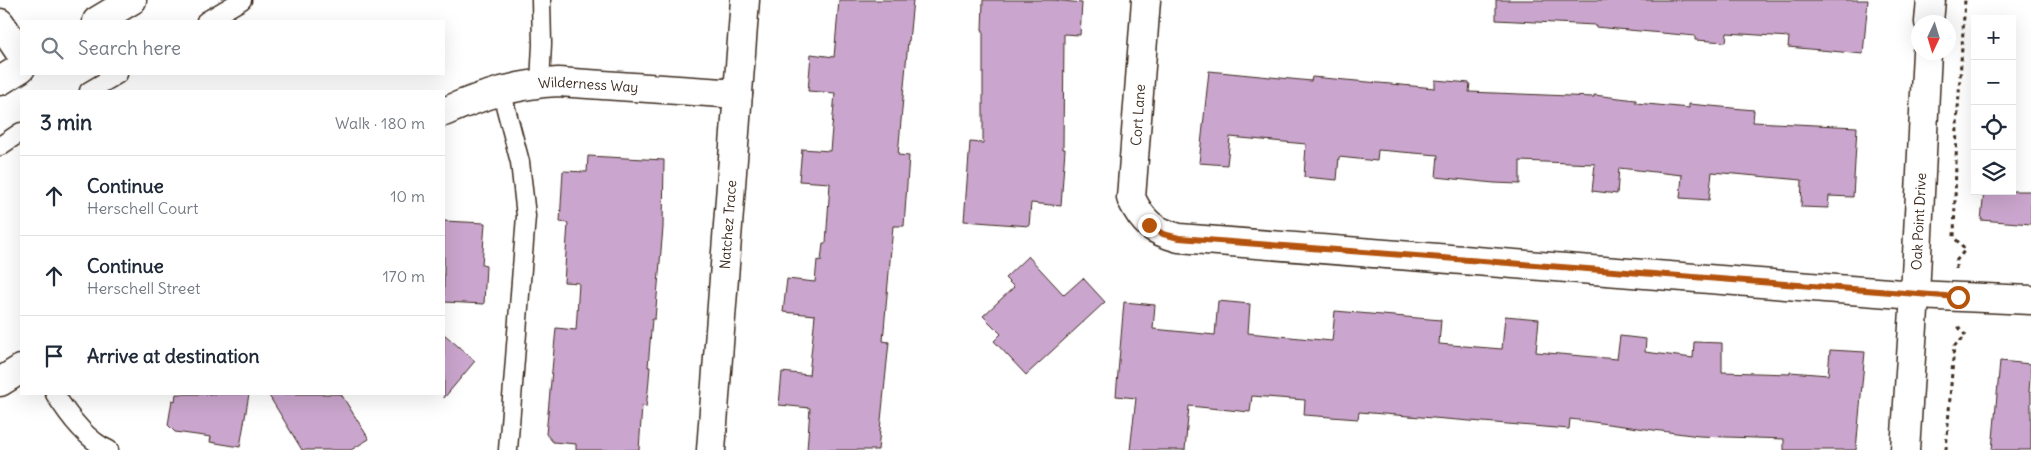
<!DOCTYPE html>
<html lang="en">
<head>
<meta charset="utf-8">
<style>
	:root { --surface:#fff; --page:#f6f6f7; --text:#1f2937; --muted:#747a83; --line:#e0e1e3 }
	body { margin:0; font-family:Delius,sans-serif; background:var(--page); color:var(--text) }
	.controls { position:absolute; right:15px; top:15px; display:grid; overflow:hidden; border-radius:0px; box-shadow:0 5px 20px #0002 }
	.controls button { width:45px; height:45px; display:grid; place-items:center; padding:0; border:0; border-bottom:1px solid var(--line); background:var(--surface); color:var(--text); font:25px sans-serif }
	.compass { position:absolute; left:1911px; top:15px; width:45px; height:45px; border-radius:50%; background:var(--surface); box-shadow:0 5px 20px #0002; rotate:184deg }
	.stop { position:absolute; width:15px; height:15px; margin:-11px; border:4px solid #b45309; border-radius:50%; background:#fff }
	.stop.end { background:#b45309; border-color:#fff; box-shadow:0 1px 5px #0008 }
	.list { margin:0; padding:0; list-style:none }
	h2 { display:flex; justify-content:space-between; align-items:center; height:65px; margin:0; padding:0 20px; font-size:21px }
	h2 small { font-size:16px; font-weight:400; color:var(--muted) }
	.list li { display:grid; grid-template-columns:32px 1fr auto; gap:15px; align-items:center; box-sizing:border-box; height:80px; padding:0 20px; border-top:1px solid var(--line) }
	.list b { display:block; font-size:19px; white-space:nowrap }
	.list p { margin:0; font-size:16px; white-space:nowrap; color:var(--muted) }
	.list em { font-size:16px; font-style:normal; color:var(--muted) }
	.icon { flex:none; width:28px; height:28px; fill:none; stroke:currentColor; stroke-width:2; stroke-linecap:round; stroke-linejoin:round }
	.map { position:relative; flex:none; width:2031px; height:450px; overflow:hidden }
	.search { position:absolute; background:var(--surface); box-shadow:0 5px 20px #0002; left:20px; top:20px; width:425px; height:55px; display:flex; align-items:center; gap:12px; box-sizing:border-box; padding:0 18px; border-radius:0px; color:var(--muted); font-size:19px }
	.panel { position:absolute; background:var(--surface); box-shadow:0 5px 20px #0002; left:20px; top:90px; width:425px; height:305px; border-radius:0px }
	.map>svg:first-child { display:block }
	.building { fill:#caa5cd; stroke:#3b2a1e }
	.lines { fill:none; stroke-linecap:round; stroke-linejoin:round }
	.service-casing { stroke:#3b2a1e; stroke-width:21 }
	.minor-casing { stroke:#3b2a1e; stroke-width:31 }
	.secondary-casing { stroke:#3b2a1e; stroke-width:31 }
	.path { stroke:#3b2a1e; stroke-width:3; stroke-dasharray:4 4; stroke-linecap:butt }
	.service { stroke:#fff; stroke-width:18 }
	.minor { stroke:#fff; stroke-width:28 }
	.secondary { stroke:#fff; stroke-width:28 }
	.route { stroke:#b45309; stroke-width:6 }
	.labels { text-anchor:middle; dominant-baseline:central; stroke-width:4; stroke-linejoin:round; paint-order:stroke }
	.street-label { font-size:14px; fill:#3b2a1e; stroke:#fff }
</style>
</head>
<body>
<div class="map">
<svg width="2031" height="450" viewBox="0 0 2031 450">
	<rect width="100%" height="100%" fill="#fff"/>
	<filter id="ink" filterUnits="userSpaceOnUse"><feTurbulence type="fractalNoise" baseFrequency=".02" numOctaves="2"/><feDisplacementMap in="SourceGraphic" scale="10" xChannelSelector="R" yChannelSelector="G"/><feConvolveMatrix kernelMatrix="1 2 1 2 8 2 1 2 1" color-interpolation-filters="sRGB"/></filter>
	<g filter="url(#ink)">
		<path class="building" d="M 839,0 L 913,0 L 909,41 L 908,41 L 898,155 L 909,156 L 904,226 L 893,226 L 883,341 L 889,342 L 878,450 L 807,450 L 810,408 L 779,405 L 782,372 L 809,375 L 815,315 L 783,312 L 787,279 L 815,282 L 817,260 L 821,261 L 823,243 L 826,243 L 830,183 L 799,181 L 802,149 L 830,151 L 835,93 L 808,91 L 811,54 L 834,57 Z
			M 983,0 L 1054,0 L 1082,3 L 1080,35 L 1064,34 L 1063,149 L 1065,149 L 1061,206 L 1031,203 L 1029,226 L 964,221 L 970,142 L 983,143 L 983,30 L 982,30 Z
			M 1496,0 L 1868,0 L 1863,54 L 1788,47 L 1789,37 L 1727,33 L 1726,42 L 1695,40 L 1695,36 L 1595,27 L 1595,25 L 1496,20 Z
			M 1209,71 L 1311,81 L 1312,77 L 1435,88 L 1435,80 L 1470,83 L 1469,92 L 1594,97 L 1594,95 L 1636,100 L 1636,103 L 1689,108 L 1689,104 L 1754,110 L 1753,122 L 1857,127 L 1853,197 L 1829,196 L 1828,208 L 1801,207 L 1802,180 L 1712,172 L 1709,200 L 1680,198 L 1682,175 L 1619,168 L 1617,194 L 1592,191 L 1595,164 L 1520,161 L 1520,184 L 1494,183 L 1436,177 L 1438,155 L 1378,150 L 1377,161 L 1339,157 L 1337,180 L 1304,177 L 1306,144 L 1230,137 L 1227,165 L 1199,163 Z
			M 588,156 L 664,160 L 663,228 L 655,319 L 652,319 L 648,367 L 650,367 L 648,391 L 646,407 L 642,406 L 639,450 L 576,450 L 576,444 L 553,442 L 546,434 L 556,328 L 576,330 L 579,283 L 564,282 L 568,223 L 560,222 L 563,171 L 587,172 Z
			M 1984,191 L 2031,191 L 2031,224 L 1981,220 Z
			M 444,221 L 485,223 L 482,265 L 486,266 L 484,304 L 444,302 Z
			M 1028,256 L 1064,295 L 1083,278 L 1105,302 L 1026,375 L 994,341 L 1001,334 L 983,316 L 1014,287 L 1005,278 Z
			M 1218,301 L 1250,304 L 1248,333 L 1332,341 L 1335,311 L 1441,320 L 1439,344 L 1502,349 L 1505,316 L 1539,319 L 1536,352 L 1617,359 L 1620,336 L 1646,339 L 1645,352 L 1693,358 L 1694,342 L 1722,343 L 1722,372 L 1790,374 L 1790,372 L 1828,375 L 1830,350 L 1865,352 L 1856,450 L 1784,450 L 1784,439 L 1699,436 L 1570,419 L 1569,429 L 1359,412 L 1358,419 L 1304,415 L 1305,400 L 1252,396 L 1250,412 L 1189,406 L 1185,450 L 1130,450 L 1136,398 L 1116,396 L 1124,302 L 1155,305 L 1153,329 L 1215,335 Z
			M 444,334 L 475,361 L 444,398 Z
			M 2000,361 L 2031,364 L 2029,392 L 2031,393 L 2031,450 L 1992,450 Z
			M 176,394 L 249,394 L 240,447 L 210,442 L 211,437 L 175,432 L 168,425 L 172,400 L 175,401 Z
			M 268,394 L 341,394 L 369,439 L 351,450 L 302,450 Z"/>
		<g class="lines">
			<defs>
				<path id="service" d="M 206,21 L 242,0
					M 540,83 L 542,44 L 541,0
					M 501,90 L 520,162 L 526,216 L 508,450
					M 89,91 L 118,74
					M 0,146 L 21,132
					M 55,394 C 68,415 86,440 109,450"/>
				<g id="minor">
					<path d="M 1146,0 L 1131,198 C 1143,223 1153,231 1179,238 L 1915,295 L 2031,300"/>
					<path d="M 1929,22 L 1931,0"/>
					<path d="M 0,23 L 21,54"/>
					<path id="s1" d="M 444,112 C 481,95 517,84 558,82 L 738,94"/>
					<path d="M 0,382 L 21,369"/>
					<path id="s2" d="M 711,450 L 745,0"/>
					<path id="s3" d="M 1905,450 L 1915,295 L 1927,52"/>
				</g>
				<path id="secondary" d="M 97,21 L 132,0
					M 0,81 L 21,68"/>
			</defs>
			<use href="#service" class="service-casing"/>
			<use href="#minor" class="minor-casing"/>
			<use href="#secondary" class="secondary-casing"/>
			<path class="path" d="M 1956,269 L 1956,261 L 1965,250 L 1954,237 L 1957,125 L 1965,0
				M 1946,450 L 1954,346 L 1966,336 L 1957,325"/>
			<use href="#service" class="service"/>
			<use href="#minor" class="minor"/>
			<use href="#secondary" class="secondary"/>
		</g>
	</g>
	<g class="lines" filter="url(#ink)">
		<path class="route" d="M 1149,225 L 1163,234 L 1179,238 L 1958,297"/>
	</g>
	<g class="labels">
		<g class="street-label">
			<text stroke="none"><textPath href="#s1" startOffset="149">Wilderness Way</textPath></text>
			<text transform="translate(1138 115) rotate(-86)">Cort Lane</text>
			<text stroke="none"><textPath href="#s3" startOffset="229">Oak Point Drive</textPath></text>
			<text stroke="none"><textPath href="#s2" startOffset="226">Natchez Trace</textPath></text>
		</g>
	</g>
</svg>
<div class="controls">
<button>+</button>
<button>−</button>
<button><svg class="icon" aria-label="locate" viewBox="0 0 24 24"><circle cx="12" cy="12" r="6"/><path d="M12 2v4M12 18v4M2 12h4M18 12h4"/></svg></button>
<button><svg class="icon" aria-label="layers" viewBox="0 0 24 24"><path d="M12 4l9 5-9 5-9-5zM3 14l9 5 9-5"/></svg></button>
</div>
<svg class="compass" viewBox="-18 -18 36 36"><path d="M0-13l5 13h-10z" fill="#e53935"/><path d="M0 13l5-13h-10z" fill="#747a83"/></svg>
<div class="stop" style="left:1958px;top:297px"></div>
<div class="stop end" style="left:1149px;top:225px"></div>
<div class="search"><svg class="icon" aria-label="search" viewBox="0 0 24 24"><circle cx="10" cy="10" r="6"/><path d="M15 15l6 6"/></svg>Search here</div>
<section class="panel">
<h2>3 min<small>Walk · 180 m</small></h2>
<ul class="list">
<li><svg class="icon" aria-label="ahead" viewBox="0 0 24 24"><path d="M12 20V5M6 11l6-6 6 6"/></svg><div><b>Continue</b><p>Herschell Court</p></div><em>10 m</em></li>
<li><svg class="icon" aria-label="ahead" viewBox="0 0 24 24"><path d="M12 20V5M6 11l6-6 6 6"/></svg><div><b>Continue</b><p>Herschell Street</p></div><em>170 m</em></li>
<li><svg class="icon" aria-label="arrive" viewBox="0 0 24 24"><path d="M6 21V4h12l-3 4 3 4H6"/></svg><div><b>Arrive at destination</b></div></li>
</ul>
</section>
</div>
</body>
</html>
